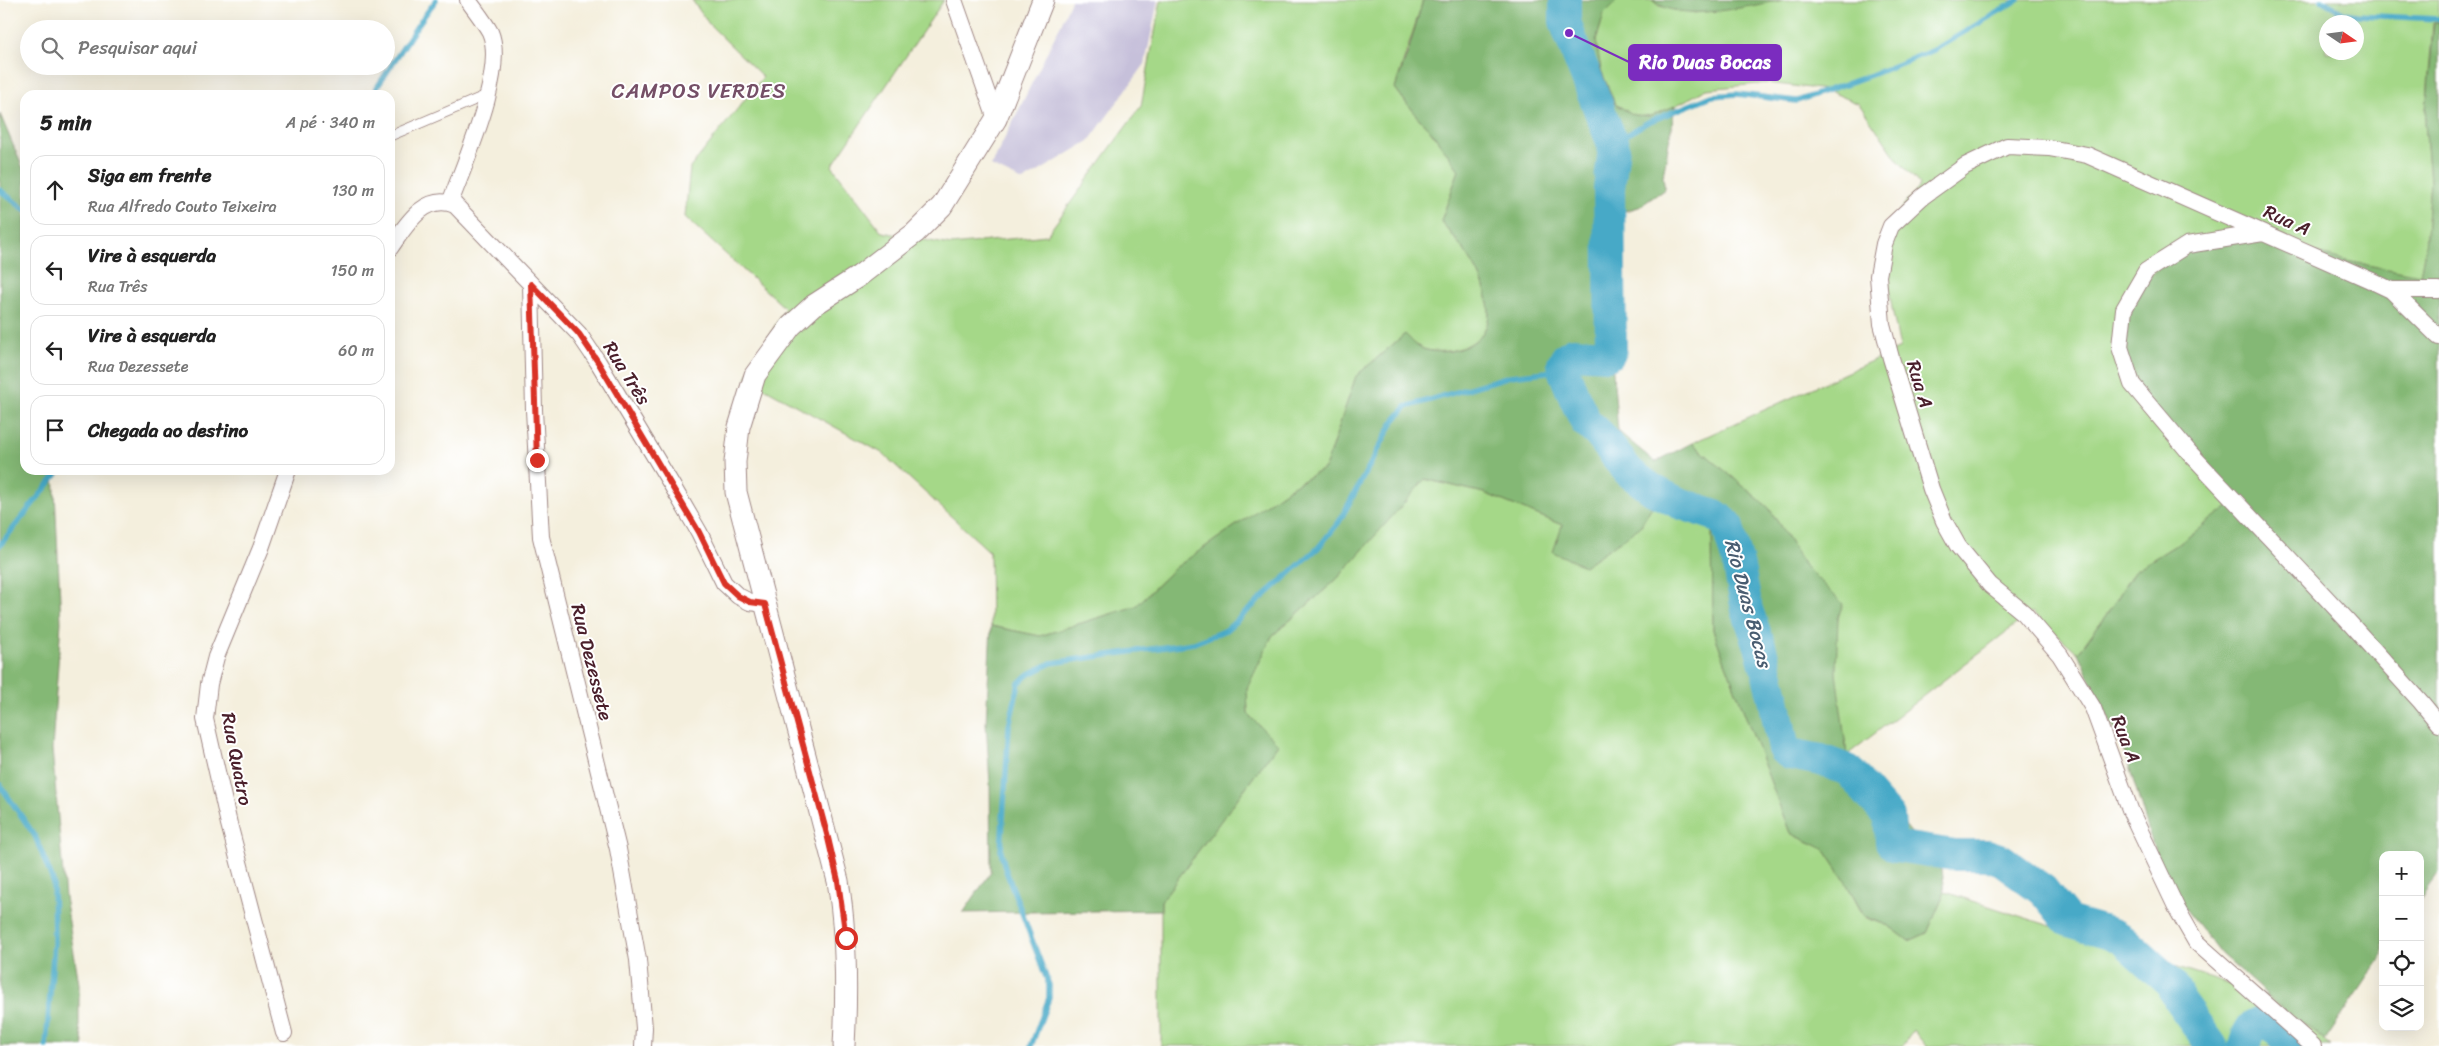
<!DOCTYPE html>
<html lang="pt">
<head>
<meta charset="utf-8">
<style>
	:root { --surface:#fff; --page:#f2f2f2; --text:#222; --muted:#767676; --line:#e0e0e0 }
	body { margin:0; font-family:Sriracha,sans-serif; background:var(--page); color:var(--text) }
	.controls { position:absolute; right:15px; bottom:15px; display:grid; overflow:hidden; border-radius:10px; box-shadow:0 5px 20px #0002 }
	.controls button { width:45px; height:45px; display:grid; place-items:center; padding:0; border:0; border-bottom:1px solid var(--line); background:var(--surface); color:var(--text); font:25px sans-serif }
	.compass { position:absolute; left:2319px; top:15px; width:45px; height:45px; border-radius:50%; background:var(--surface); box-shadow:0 5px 20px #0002; rotate:103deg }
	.stop { position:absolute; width:15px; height:15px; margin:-11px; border:4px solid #d93025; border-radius:50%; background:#fff }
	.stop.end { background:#d93025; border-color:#fff; box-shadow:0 1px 5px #0008 }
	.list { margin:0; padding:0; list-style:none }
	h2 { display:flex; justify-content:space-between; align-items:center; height:65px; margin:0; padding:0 20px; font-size:21px }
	h2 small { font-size:16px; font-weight:400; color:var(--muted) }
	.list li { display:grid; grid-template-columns:32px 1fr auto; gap:15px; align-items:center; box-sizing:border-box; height:70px; margin:0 10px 10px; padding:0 10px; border:1px solid var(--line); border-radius:15px }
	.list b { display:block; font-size:19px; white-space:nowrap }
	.list p { margin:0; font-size:16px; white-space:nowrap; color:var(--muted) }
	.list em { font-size:16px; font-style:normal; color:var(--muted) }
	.icon { flex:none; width:28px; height:28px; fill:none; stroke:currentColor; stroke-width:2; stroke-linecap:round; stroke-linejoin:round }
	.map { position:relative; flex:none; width:2439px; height:1046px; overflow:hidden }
	.search { position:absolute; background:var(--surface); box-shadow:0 5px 20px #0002; left:20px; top:20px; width:375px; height:55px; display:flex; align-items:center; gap:12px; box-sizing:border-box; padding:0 18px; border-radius:28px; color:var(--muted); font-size:19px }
	.panel { position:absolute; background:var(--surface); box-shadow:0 5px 20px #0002; left:20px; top:90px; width:375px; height:385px; border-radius:15px }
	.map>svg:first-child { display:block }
	.industrial { fill:#c6c0da }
	.green { fill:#a5d888; stroke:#787c5a; fill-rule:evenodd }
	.forest { fill:#84b874; stroke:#676c50 }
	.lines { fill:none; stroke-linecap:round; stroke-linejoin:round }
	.stream { stroke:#47a9c7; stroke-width:5.5 }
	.river { stroke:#47a9c7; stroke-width:32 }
	.service-casing { stroke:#9f8784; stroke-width:11 }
	.minor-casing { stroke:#9f8784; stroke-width:18 }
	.tertiary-casing { stroke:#9f8784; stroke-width:23 }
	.service { stroke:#fff; stroke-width:9 }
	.minor { stroke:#fff; stroke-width:16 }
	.tertiary { stroke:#fff; stroke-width:21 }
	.route { stroke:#d93025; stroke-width:6 }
	.labels { text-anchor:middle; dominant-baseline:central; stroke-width:4; stroke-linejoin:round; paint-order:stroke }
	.street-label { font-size:19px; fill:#4a1f2b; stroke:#fff }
	.water-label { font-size:20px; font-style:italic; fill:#495d71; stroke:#fff }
	.quarter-label { font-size:21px; letter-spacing:1px; fill:#754f67; stroke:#fff }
	.leader { fill:none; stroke:#7b2cbf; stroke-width:2 }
	.callout-dot { fill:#7b2cbf; stroke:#fff; stroke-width:2 }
	.callout { fill:#7b2cbf; stroke:#7b2cbf; stroke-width:2 }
	.callout-label { font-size:20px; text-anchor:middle; font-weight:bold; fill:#fff }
</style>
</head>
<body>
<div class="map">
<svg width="2439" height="1046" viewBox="0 0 2439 1046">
	<rect width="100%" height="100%" fill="#fff"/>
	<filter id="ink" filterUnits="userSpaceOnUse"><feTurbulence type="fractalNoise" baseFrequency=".02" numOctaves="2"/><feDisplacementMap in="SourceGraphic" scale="10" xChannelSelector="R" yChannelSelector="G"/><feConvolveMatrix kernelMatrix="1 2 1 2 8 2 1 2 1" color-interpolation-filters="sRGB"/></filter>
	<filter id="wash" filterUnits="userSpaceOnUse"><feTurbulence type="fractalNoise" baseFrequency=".0096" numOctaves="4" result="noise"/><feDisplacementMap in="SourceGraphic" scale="20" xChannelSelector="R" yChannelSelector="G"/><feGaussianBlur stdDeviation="1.12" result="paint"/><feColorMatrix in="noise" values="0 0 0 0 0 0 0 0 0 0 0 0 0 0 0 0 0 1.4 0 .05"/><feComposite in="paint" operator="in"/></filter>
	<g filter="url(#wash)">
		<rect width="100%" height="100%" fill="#f4efdd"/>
		<path class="industrial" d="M 1071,0 L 1158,0 L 1145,64 L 1089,141 L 1023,181 L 991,166 L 1062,22 Z"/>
		<path class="green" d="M 692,0 L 944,0 L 832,166 L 882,232 L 951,245 L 1047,235 L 1141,106 L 1161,0 L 1423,0 L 1395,88 L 1413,112 L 1430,130 L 1459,170 L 1441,221 C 1462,247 1487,275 1489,311 C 1490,345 1450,357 1423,349 C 1417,347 1410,339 1405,334 L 1356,376 L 1325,468 L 1291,487 L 1175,568 L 1136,606 L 1040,636 L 991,626 L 990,552 L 882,453 L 746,378 L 785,308 L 685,217 L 690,168 L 763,77 L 709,24 Z
			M 1618,0 L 1652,0 L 1659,6 L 1695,13 L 1784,0 L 2439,0 L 2439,23 L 2433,23 L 2425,122 L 2430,181 L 2425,249 L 2420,276 L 2346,261 L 2234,503 L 2184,540 L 2134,571 L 2112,607 L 2078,653 L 2032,612 L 1847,755 C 1841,707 1826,651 1842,604 L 1805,566 L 1769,508 L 1692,443 L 1900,348 C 1892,307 1879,260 1895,219 C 1900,207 1912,196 1920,185 L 1897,159 L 1859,104 L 1827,90 L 1767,83 L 1707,89 L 1675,106 L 1650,116 L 1634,115 L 1615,104 L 1601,70 L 1596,41 L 1604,14 ZM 2326,22 L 2356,22 L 2356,52 L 2326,52 Z
			M 1424,479 L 1484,493 L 1562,525 L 1640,527 L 1655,501 L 1712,521 L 1713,630 L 1790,833 L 1824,849 L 1844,879 L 1864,917 L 1889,926 L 1909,941 L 1927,933 L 1945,892 L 2268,996 L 2331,1046 L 1926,1046 L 1913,1030 L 1902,1046 L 1161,1046 L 1161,901 L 1278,744 L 1248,715 L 1247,688 L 1272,636 L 1337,579 Z"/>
		<path class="forest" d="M 1423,0 L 1618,0 L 1604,14 L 1596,41 L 1601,70 L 1615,104 L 1634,115 L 1650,116 L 1675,106 L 1663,177 L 1665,189 L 1639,207 L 1614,214 L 1608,313 L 1618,431 L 1655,462 L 1692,443 L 1769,508 L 1805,566 L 1843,604 L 1838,617 L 1836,673 L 1847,755 L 1942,870 L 1945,892 L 1927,933 L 1909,941 L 1889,926 L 1864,916 L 1844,879 L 1824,849 L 1790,833 L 1713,630 L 1712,521 L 1655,501 L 1640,527 L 1584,566 L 1553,552 L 1562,525 L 1484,493 L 1425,479 L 1337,579 L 1272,636 L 1247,688 L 1248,714 L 1278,744 L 1161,901 L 1161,910 L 963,913 L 991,872 L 990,783 L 986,723 L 991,626 L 1040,636 L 1136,606 L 1175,568 L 1291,487 L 1325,468 L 1356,376 L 1405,334 C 1410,338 1416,347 1423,349 C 1450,358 1490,345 1489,311 C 1487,275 1462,247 1441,221 L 1459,170 L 1430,130 L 1413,112 L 1395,88 L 1408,52 Z
			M 1652,0 L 1784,0 C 1749,5 1681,25 1652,0 Z
			M 2434,23 L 2439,23 L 2439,872 L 2420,900 L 2420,855 L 2383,855 L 2383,955 L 2325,1041 L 2282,1008 L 2221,954 L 2164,882 L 2125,753 L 2078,653 L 2112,607 L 2134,571 L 2184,540 L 2234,502 L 2133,383 L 2122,347 L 2132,294 L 2157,270 L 2189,252 L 2252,235 L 2346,261 L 2420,275 L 2425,249 L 2430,181 L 2425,122 Z
			M 0,114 L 25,173 L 25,470 L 54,470 L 61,622 L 52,749 L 65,897 L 79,984 L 79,1026 L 84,1046 L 0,1046 Z"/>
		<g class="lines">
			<path class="stream" d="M 2321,0 L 2345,13 L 2357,15 L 2439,19
				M 372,95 L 417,26 L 436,0
				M 1614,147 L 1619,139 L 1648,122 L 1712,96 L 1737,94 L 1797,101 L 1871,75 L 1934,50 L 2018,0
				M 0,190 L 25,210
				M 0,545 L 60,470
				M 0,785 L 35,836 L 53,881 L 54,943 L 46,1046
				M 1031,1046 L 1049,998 L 1049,985 L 1005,868 L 1001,851 L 1009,726 L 1019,683 L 1026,676 L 1051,663 L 1194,643 L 1226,630 L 1318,548 L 1339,522 L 1393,422 L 1406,407 L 1510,376 L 1564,370"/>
			<path class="river" d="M 1565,0 L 1565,21 L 1569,33 L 1614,147 L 1609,189 L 1611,351 L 1608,355 L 1573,353 L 1567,357 L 1563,363 L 1564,372 L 1575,399 L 1586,422 L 1599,434 L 1629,472 L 1653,490 L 1679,503 L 1715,515 L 1727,524 L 1739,567 L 1747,610 L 1761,649 L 1774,699 L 1784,750 L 1790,754 L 1821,760 L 1848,770 L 1889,817 L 1891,842 L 1895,846 L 1954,855 L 1987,855 L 2002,860 L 2043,890 L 2068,921 L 2113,934 L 2123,940 L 2172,984 L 2179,1000 L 2212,1046
				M 2244,1046 C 2246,1040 2248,1031 2252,1027 C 2265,1013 2285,1035 2291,1046"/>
		</g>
	</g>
	<g filter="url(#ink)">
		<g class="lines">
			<defs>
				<path id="service" d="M 390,136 L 489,94"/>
				<path id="minor" d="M 954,0 L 996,119
					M 450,203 C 464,164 507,70 490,32 C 484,21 475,10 468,0
					M 2263,233 L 2187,245 L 2146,271 L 2124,309 L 2120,347 L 2132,384 L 2189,452 L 2346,619 L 2421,702 L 2439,724
					M 390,248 C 405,227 424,192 455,205 L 579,334 L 598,362 L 670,482 L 699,532 L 724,583 L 738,596 L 750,602 L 765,604
					M 531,284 L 534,410 L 541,537 L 618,849 L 638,960 L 644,1028 L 643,1046
					M 2391,290 L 2439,290
					M 284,1033 L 229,824 L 205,719 L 209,684 L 216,657 L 261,548 L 288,470
					M 2313,1046 L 2196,942 L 2177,909 L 2131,812 L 2093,708 L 2060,655 L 2024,613 L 1990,585 L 1958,546 L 1944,521 L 1931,489 L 1891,358 L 1882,324 L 1878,276 L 1884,244 L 1891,226 L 1922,197 L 1965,166 L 2007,146 L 2049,148 L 2087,155 L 2370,280 L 2391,290 L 2439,337"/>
				<path id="tertiary" d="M 844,1046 C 847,990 847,937 838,881 L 736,492 L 735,462 L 739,427 L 755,375 L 791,326 L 814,305 L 859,276 L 915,233 L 942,206 L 996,119 L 1043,0"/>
			</defs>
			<use href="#service" class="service-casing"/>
			<use href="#minor" class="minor-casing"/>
			<use href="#tertiary" class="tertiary-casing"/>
			<use href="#service" class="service"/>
			<use href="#minor" class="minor"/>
			<use href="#tertiary" class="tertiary"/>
		</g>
	</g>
	<g class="lines" filter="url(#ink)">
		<path class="route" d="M 537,460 L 531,284 L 579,334 L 598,362 L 699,532 L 724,583 L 738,596 L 750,602 L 765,604 L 828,838 L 838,881 L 846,938"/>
	</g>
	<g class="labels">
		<g class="street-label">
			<text transform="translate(2287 220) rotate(24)">Rua A</text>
			<text transform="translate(627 373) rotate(58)">Rua Três</text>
			<text transform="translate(1920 384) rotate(73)">Rua A</text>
			<text transform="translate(592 662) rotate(76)">Rua Dezessete</text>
			<text transform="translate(2126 739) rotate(69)">Rua A</text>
			<text transform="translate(237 759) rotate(79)">Rua Quatro</text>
		</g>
		<g class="water-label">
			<text transform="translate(1748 603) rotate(75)">Rio Duas Bocas</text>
		</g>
		<g class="quarter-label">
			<text x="699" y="91">CAMPOS VERDES</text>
		</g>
	</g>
	<path class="leader" d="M1569 33L1629 62"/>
	<circle class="callout-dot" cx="1569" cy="33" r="5"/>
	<rect class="callout" x="1629" y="45" width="152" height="35" rx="5"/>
	<g class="callout-label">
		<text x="1705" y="69">Rio Duas Bocas</text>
	</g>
</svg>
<div class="controls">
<button>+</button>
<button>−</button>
<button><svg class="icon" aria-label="locate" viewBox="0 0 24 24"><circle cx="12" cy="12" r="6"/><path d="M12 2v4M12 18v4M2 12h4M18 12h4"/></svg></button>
<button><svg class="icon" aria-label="layers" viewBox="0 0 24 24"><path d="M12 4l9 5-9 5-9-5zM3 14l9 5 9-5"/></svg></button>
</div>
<svg class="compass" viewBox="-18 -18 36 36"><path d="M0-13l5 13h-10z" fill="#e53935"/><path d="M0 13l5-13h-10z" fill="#767676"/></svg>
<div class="stop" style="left:846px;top:938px"></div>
<div class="stop end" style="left:537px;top:460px"></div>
<div class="search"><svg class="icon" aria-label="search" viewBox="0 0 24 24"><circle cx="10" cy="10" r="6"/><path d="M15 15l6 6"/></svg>Pesquisar aqui</div>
<section class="panel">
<h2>5 min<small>A pé · 340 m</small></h2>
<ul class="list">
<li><svg class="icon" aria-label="ahead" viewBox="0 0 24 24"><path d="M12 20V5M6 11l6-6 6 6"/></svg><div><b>Siga em frente</b><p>Rua Alfredo Couto Teixeira</p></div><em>130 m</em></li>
<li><svg class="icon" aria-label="left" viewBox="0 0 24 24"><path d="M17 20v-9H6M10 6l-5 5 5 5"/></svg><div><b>Vire à esquerda</b><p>Rua Três</p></div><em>150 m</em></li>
<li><svg class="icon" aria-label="left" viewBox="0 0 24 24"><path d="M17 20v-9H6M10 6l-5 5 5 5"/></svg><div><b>Vire à esquerda</b><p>Rua Dezessete</p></div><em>60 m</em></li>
<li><svg class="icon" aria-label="arrive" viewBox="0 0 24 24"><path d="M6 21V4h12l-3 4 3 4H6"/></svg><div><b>Chegada ao destino</b></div></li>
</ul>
</section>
</div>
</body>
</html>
